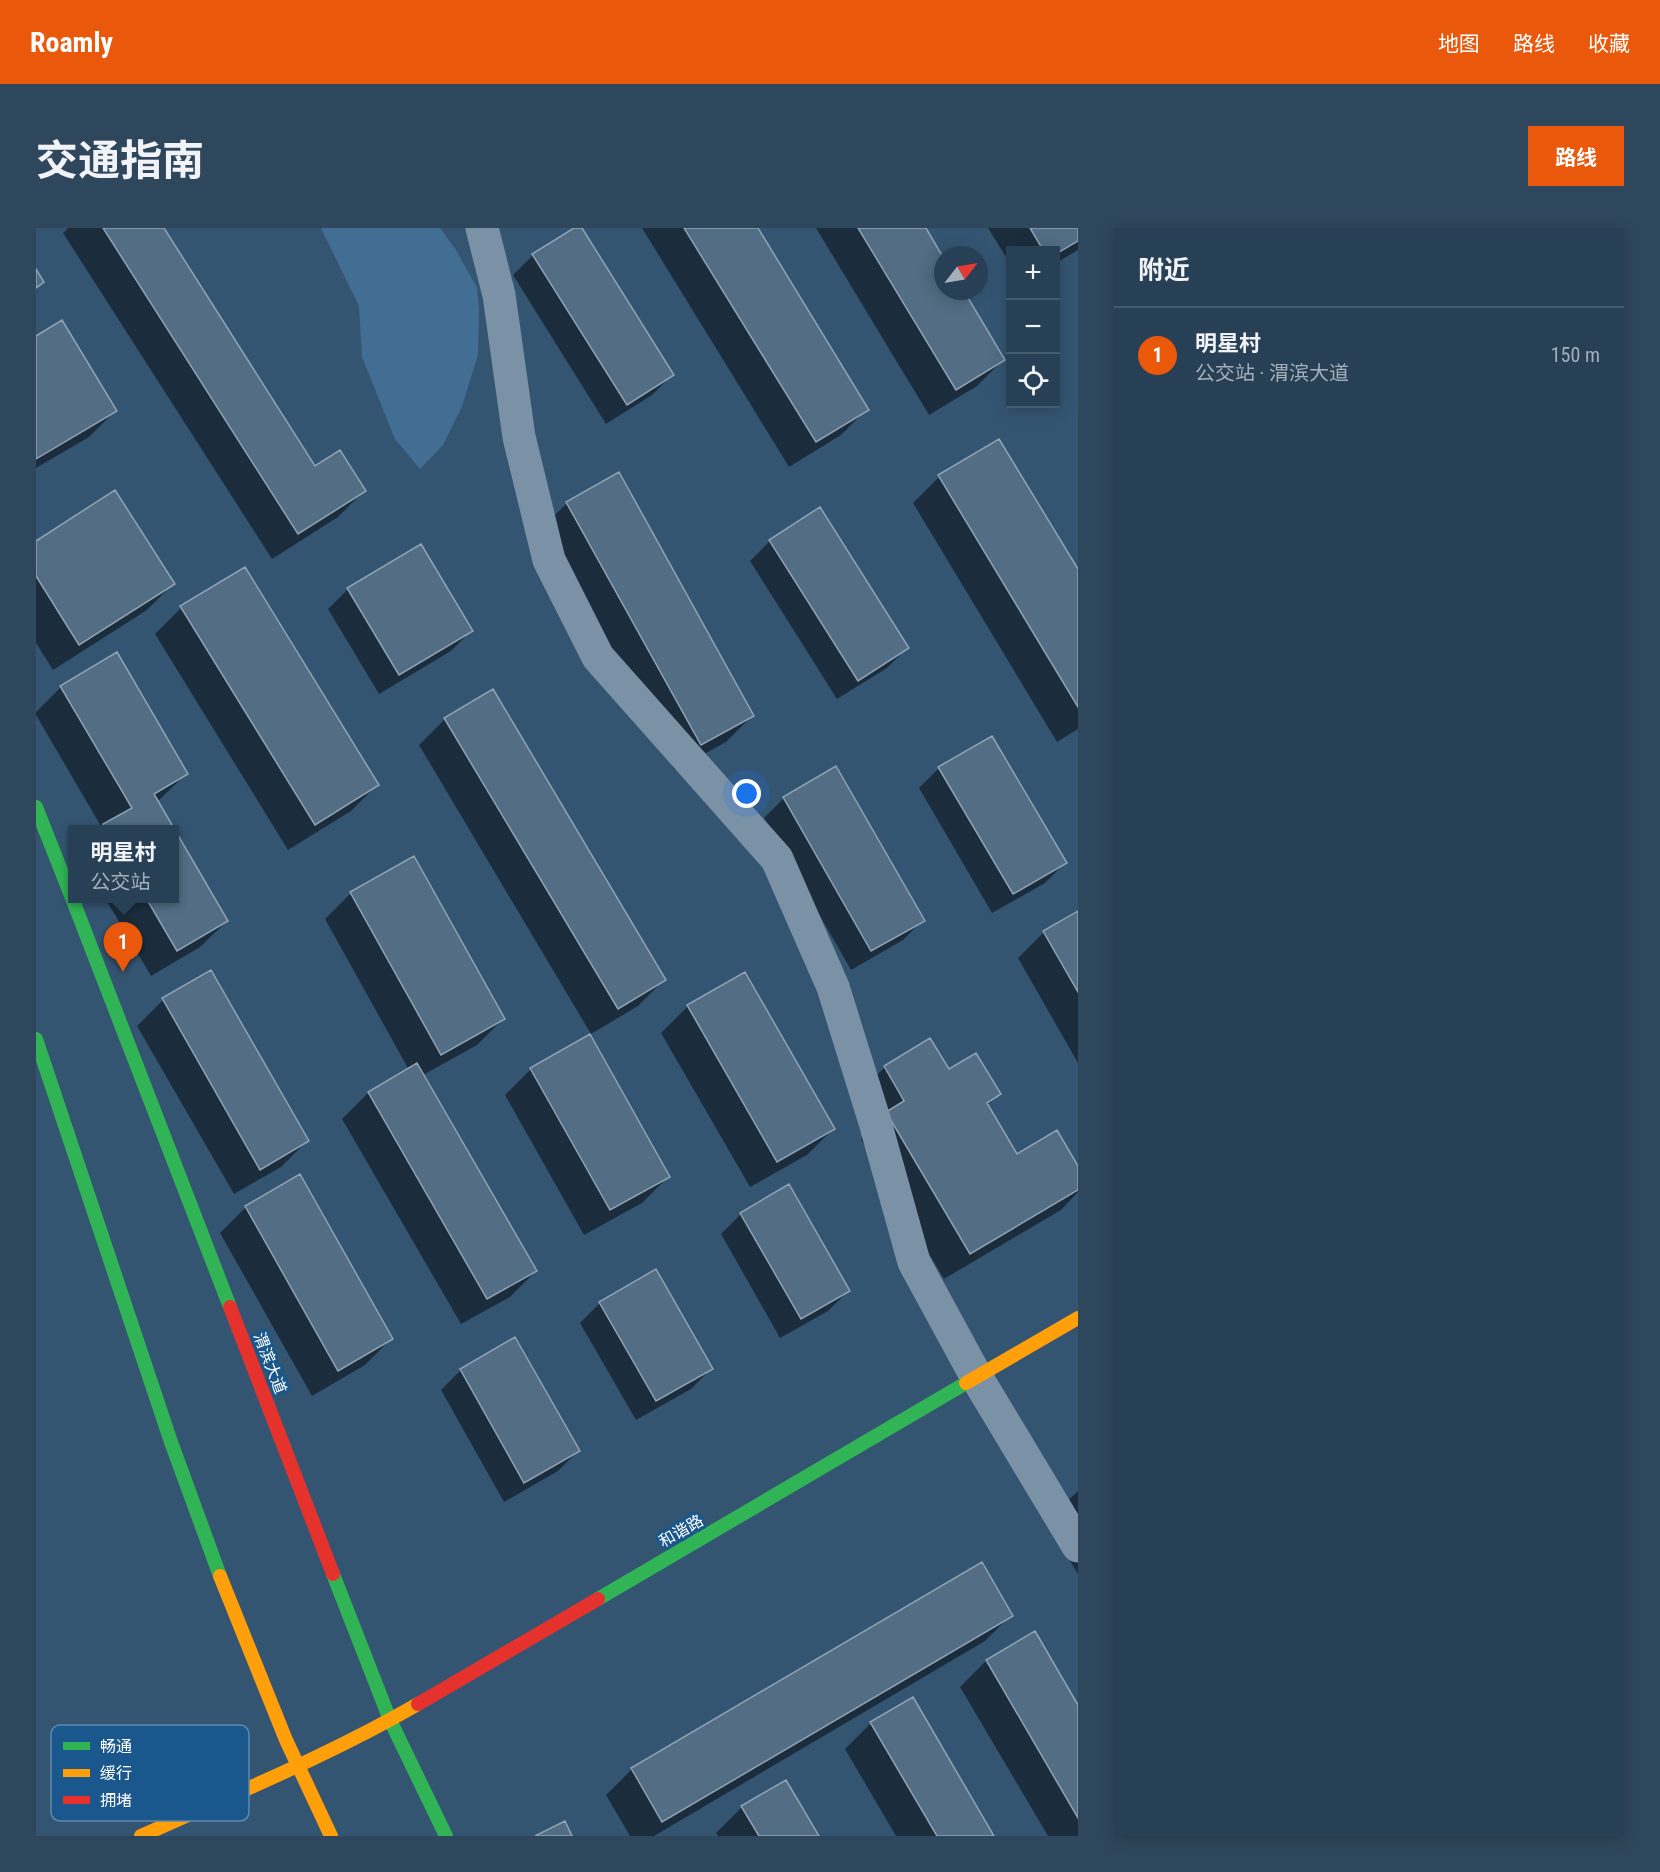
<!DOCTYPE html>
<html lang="zh">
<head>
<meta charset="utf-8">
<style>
	:root { --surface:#274056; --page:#2f475c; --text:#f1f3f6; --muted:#a4afb9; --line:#43596c; --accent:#ea580c }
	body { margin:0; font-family:"Roboto Condensed","Noto Sans SC",sans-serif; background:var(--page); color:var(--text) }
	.controls { position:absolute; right:18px; top:18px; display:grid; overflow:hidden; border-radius:0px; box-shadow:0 3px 15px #0003 }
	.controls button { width:54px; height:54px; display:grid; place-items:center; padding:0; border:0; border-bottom:2px solid var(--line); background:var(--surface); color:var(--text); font:30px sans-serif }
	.compass { position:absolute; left:898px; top:18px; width:54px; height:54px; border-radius:50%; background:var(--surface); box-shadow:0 3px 15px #0003; rotate:59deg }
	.you { position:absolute; left:711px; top:566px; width:21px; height:21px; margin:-15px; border:4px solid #fff; border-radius:50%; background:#1a73e8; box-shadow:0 0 0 9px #1a73e833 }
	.badge { display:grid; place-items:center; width:39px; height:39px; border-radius:50%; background:var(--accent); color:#fff; font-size:20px; font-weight:700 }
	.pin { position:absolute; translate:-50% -50px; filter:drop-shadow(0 2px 3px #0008) }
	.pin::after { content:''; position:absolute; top:32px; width:21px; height:18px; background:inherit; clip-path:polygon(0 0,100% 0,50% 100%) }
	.popup { position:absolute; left:32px; top:597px; width:111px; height:78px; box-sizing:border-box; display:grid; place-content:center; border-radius:0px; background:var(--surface); filter:drop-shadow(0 2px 4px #0005); font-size:20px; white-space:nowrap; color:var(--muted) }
	.popup b { font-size:22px; color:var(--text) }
	.popup::after { content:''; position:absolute; left:50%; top:100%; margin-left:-12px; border:12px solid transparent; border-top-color:var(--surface) }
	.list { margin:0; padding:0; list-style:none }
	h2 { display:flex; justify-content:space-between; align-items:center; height:78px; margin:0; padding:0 24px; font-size:26px }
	h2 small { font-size:20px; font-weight:400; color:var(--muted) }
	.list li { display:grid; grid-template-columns:39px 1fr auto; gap:18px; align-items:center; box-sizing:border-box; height:96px; padding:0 24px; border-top:2px solid var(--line) }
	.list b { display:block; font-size:22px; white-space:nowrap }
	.list p { margin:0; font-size:20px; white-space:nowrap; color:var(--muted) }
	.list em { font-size:20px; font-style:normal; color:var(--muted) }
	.icon { flex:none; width:33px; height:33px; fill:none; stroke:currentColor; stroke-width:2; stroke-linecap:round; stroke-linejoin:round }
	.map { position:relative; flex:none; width:1042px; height:1608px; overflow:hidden; border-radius:0px }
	header { display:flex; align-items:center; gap:36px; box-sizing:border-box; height:84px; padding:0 30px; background:var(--accent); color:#fff }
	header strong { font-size:28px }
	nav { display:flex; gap:33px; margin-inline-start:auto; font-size:21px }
	.intro { display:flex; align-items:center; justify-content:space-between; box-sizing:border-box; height:144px; padding:0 36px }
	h1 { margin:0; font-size:42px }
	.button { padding:15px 27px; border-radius:0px; background:var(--accent); color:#fff; font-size:21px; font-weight:700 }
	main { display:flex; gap:36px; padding:0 36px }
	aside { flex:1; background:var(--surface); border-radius:0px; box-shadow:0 3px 15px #0003 }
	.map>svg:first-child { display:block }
	.water { fill:#436e94 }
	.shadow { fill:#0007 }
	.building { fill:#526d84; stroke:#8fa3b5; stroke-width:1.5 }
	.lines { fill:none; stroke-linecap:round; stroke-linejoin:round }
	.street { stroke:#7b92a6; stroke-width:33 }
	.fast { stroke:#30b455; stroke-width:14 }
	.slow { stroke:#ff9f0a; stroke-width:14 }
	.jam { stroke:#e5322d; stroke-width:14 }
	.labels { text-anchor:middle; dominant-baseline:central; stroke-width:6; stroke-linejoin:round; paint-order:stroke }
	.street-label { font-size:16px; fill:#fff; stroke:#19578d }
	.key { fill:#19578d; stroke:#5e89af; stroke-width:1.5 }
	.key-label { font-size:16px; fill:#fff }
</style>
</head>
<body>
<header>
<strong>Roamly</strong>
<nav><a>地图</a><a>路线</a><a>收藏</a></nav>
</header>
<div class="intro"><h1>交通指南</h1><a class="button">路线</a></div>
<main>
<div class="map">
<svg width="1042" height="1608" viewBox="0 0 1042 1608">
	<rect width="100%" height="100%" fill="#345572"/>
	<path class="water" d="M 285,0 L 404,0 L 420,22 L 441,60 L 443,82 L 442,127 L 426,178 L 407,217 L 384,241 L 359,211 L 326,129 L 323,78 Z"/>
	<path class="shadow" d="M 32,0 L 126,0 L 279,240 L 328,263 L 302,289 L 236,331 L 27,5 Z
		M 541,0 L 544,0 L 636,147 L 616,167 L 570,196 L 477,47 L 497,27 Z
		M 606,0 L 720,0 L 831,181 L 805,207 L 753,239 Z
		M 780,0 L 888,0 L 907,32 L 907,63 L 926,63 L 967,132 L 941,158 L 893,187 Z
		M 952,0 L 1042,0 L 1042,22 L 1020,35 L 1020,22 L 975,22 L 975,37 Z
		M 0,110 L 79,183 L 53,209 L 0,240 Z
		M 962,213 L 1042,344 L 1042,501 L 1021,514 L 877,275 L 903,249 Z
		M 531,275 L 716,488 L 690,514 L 639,542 L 505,301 Z
		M 734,313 L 871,420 L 851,440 L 801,471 L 714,333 Z
		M 0,314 L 137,356 L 111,382 L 17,442 L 0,415 Z
		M 312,361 L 435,403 L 415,423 L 343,466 L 292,381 Z
		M 145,380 L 341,557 L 315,583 L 252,622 L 119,406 Z
		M 25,459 L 150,546 L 121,574 L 137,602 L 64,602 L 66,600 L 0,487 L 0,484 Z
		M 409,491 L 628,752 L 602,778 L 555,806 L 383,517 Z
		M 903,540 L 1029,635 L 1009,655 L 956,685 L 883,560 Z
		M 748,570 L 887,692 L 867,712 L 815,742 L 728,590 Z
		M 138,603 L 191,693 L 164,719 L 115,748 L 69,670 L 138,670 Z
		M 315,665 L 467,791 L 441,817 L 387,847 L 500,1043 L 474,1069 L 425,1096 L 306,891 L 332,865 L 373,842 L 289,691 Z
		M 1042,685 L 1042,835 L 982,730 L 1008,704 Z
		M 708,746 L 797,901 L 771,927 L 714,959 L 625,805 L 651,779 Z
		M 127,772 L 271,913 L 245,939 L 198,966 L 101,798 Z
		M 849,839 L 963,866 L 951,878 L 981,928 L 1020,904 L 1042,941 L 1042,964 L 1025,982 L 908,1051 L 825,911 L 841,896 L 823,865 Z
		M 495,841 L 632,949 L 606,975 L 548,1007 L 469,867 Z
		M 752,958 L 812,1063 L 792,1083 L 744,1110 L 685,1006 L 705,986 Z
		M 210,979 L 355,1111 L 329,1137 L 276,1168 L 184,1005 Z
		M 564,1075 L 675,1141 L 655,1161 L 600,1192 L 544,1095 Z
		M 425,1142 L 542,1223 L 522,1243 L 468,1274 L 405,1162 Z
		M 1042,1263 L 1042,1346 L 1010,1293 Z
		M 975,1387 L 949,1413 L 618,1608 L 594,1608 L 570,1567 L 596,1541 Z
		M 998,1405 L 1042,1480 L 1042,1608 L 1012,1608 L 924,1459 L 950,1433 Z
		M 835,1495 L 957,1608 L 860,1608 L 809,1521 Z
		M 706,1579 L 781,1608 L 682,1608 L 680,1605 Z"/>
	<path class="building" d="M 67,0 L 128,0 L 279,238 L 304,222 L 330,263 L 262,306 Z
		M 538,0 L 546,0 L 638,147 L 591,177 L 496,26 Z
		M 648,0 L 722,0 L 833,182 L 780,214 Z
		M 822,0 L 890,0 L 907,29 L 907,63 L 928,63 L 969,132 L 920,162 Z
		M 994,0 L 1042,0 L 1042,13 L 1020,26 L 1020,22 L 1007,22 Z
		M 0,41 L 8,54 L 0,60 Z
		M 26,92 L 81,183 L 0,231 L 0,108 Z
		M 963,211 L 1042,341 L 1042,479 L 902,247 Z
		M 583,244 L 718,488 L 665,517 L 530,274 Z
		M 79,262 L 139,356 L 43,417 L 0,348 L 0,313 Z
		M 784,279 L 873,420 L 822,453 L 733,312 Z
		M 385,316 L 437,403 L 363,447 L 311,360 Z
		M 209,339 L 343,557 L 279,597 L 144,378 Z
		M 81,424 L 152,546 L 118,566 L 192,693 L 141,723 L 110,670 L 138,670 L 138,602 L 70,602 L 67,596 L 96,580 L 24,458 Z
		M 457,461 L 630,752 L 582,781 L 408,490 Z
		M 956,508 L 1031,635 L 977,666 L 902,539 Z
		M 800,538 L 889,693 L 835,723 L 747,569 Z
		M 378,628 L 469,791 L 405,827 L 314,664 Z
		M 1042,683 L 1042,764 L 1007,703 Z
		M 175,742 L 273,913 L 224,942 L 126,770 Z
		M 709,744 L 799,901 L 741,934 L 651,777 Z
		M 554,806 L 634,949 L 574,982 L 494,840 Z
		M 894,810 L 913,841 L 940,825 L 965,866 L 951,875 L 981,926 L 1021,902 L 1042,938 L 1042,962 L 934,1026 L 850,884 L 868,873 L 848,838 Z
		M 381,835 L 501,1043 L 451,1071 L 332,864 Z
		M 264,946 L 357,1111 L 302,1143 L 209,978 Z
		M 753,956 L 814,1063 L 765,1091 L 704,985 Z
		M 620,1041 L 677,1141 L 620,1173 L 563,1074 Z
		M 479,1109 L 544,1223 L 488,1255 L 424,1141 Z
		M 946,1334 L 977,1388 L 626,1594 L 595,1540 Z
		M 999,1403 L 1042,1477 L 1042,1590 L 950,1432 Z
		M 877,1469 L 958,1608 L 901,1608 L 834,1494 Z
		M 750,1552 L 783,1608 L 723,1608 L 705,1578 Z
		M 529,1593 L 536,1608 L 499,1608 Z"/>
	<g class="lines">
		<path class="street" d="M 446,0 L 463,67 L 483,209 L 513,332 L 562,429 L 741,631 L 797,759 L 839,894 L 878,1034 L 941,1150 L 1042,1318"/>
		<path class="fast" d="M 0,579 L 36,670
			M 36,670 L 194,1079
			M 0,811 L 135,1214 L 184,1348
			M 297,1346 L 354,1492 L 410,1608
			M 562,1371 L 930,1155"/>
		<path class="slow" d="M 930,1155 L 1042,1090
			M 184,1348 L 250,1512 L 295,1608
			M 105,1608 C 198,1566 294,1527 382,1476"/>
		<path class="jam" d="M 194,1079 L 297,1346
			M 382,1476 L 562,1371"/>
	</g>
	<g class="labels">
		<g class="street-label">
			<text transform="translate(234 1135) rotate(69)">渭滨大道</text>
			<text transform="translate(645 1303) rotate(-30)">和谐路</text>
		</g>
	</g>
	<rect x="15" y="1497" width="198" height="96" rx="9" class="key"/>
	<rect x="27" y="1514" width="27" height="8" fill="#30b455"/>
	<rect x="27" y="1541" width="27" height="8" fill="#ff9f0a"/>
	<rect x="27" y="1568" width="27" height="8" fill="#e5322d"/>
	<g class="key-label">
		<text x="64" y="1524">畅通</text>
		<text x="64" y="1551">缓行</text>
		<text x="64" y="1578">拥堵</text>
	</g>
</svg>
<div class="controls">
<button>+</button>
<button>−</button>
<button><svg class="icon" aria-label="locate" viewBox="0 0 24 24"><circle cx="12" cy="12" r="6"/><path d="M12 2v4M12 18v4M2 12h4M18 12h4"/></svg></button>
</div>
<svg class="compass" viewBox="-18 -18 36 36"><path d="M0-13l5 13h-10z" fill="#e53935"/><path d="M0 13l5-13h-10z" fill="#a4afb9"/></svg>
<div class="you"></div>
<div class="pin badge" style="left:87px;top:744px">1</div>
<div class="popup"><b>明星村</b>公交站</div>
</div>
<aside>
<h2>附近<small></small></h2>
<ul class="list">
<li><span class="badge">1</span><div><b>明星村</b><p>公交站 · 渭滨大道</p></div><em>150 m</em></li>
</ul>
</aside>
</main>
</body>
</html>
